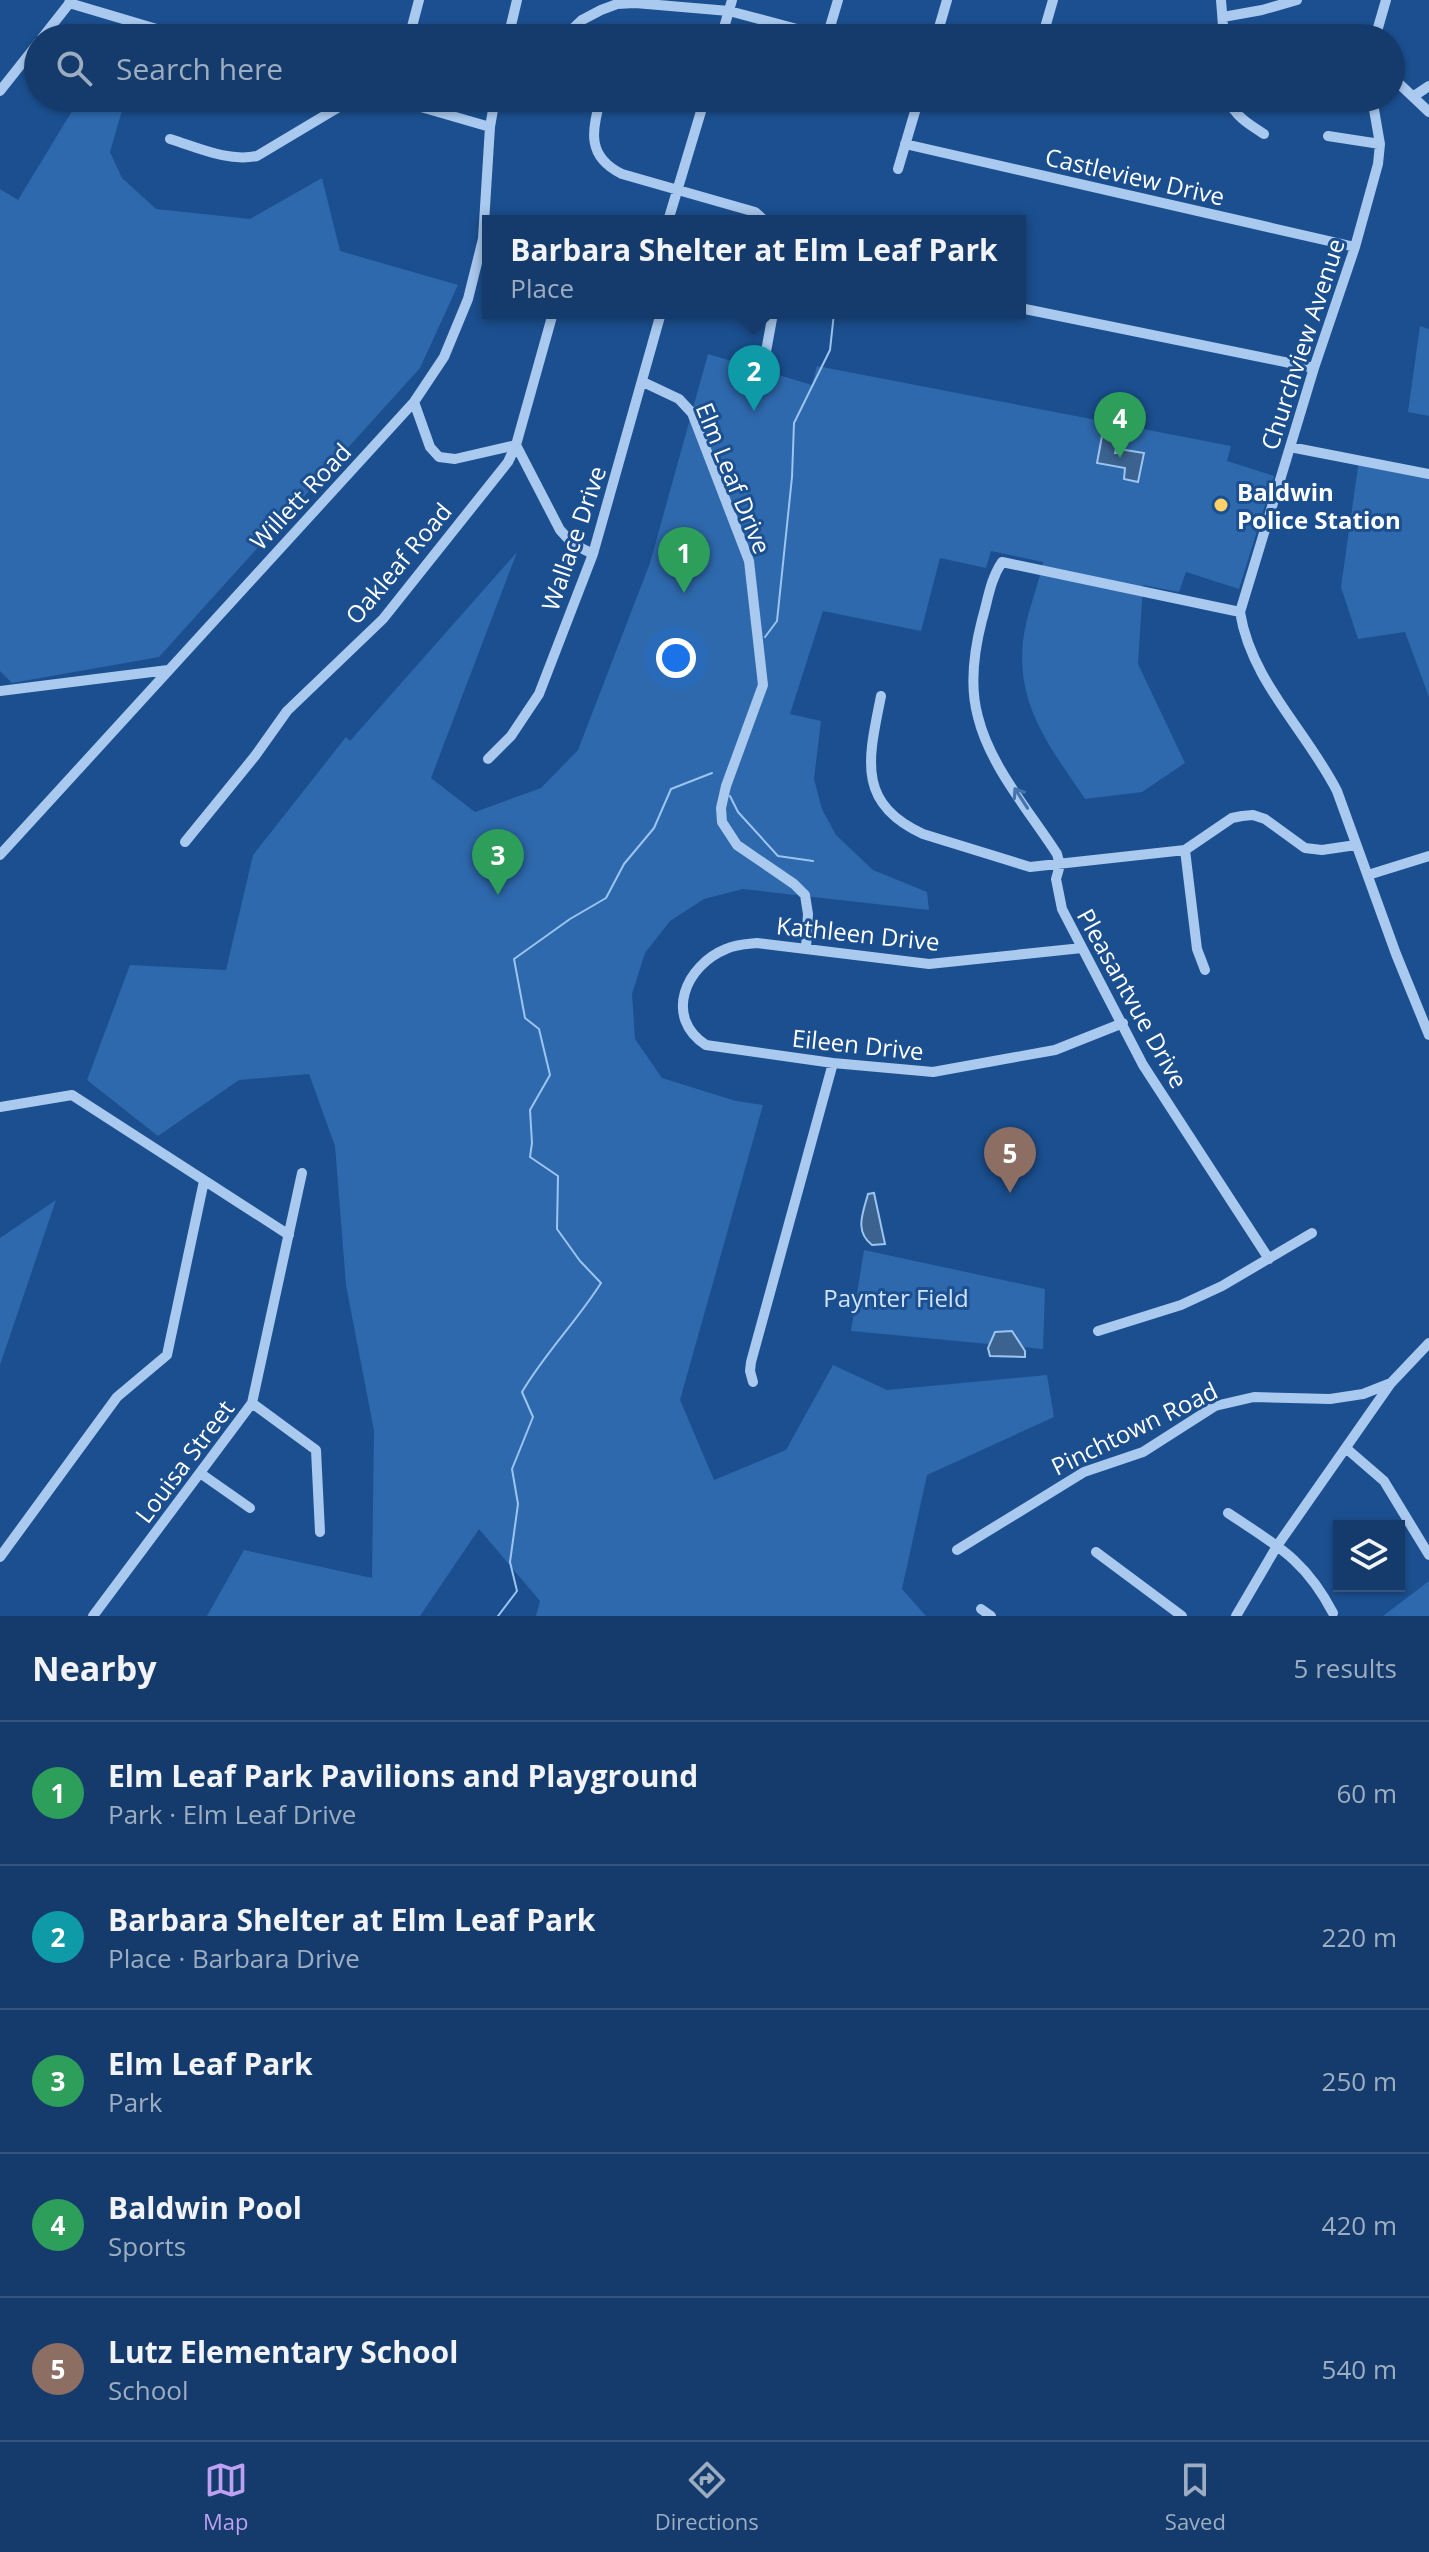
<!DOCTYPE html>
<html lang="en">
<head>
<meta charset="utf-8">
<style>
	:root { --surface:#143b6b; --page:#214673; --text:#f1f3f6; --muted:#9dadc1; --line:#33557e; --accent:#bca0f2 }
	body { margin:0; font-family:"Open Sans",sans-serif; background:var(--page); color:var(--text) }
	.controls { position:absolute; right:24px; bottom:24px; display:grid; overflow:hidden; border-radius:0px; box-shadow:0 2px 6px #0004 }
	.controls button { width:72px; height:72px; display:grid; place-items:center; padding:0; border:0; border-bottom:2px solid var(--line); background:var(--surface); color:var(--text); font:40px sans-serif }
	.you { position:absolute; left:676px; top:658px; width:28px; height:28px; margin:-20px; border:6px solid #fff; border-radius:50%; background:#1a73e8; box-shadow:0 0 0 12px #1a73e833 }
	.badge { display:grid; place-items:center; width:52px; height:52px; border-radius:50%; background:var(--accent); color:#fff; font-size:26px; font-weight:700 }
	.pin { position:absolute; translate:-50% -66px; filter:drop-shadow(0 2px 4px #0008) }
	.pin::after { content:''; position:absolute; top:42px; width:28px; height:24px; background:inherit; clip-path:polygon(0 0,100% 0,50% 100%) }
	.popup { position:absolute; left:482px; top:215px; width:544px; height:104px; box-sizing:border-box; display:grid; place-content:center; border-radius:0px; background:var(--surface); filter:drop-shadow(0 2px 6px #0005); font-size:26px; white-space:nowrap; color:var(--muted) }
	.popup b { font-size:30px; color:var(--text) }
	.popup::after { content:''; position:absolute; left:50%; top:100%; margin-left:-16px; border:16px solid transparent; border-top-color:var(--surface) }
	.list { margin:0; padding:0; list-style:none }
	h2 { display:flex; justify-content:space-between; align-items:center; height:104px; margin:0; padding:0 32px; font-size:34px }
	h2 small { font-size:26px; font-weight:400; color:var(--muted) }
	.list li { display:grid; grid-template-columns:52px 1fr auto; gap:24px; align-items:center; box-sizing:border-box; height:144px; padding:0 32px; border-top:2px solid var(--line) }
	.list b { display:block; font-size:30px; white-space:nowrap }
	.list p { margin:0; font-size:26px; white-space:nowrap; color:var(--muted) }
	.list em { font-size:26px; font-style:normal; color:var(--muted) }
	.icon { flex:none; width:44px; height:44px; fill:none; stroke:currentColor; stroke-width:2; stroke-linecap:round; stroke-linejoin:round }
	.map { position:relative; flex:none; width:1429px; height:1616px; overflow:hidden }
	.search { position:absolute; background:var(--surface); box-shadow:0 2px 6px #0004; left:24px; right:24px; top:24px; height:88px; display:flex; align-items:center; gap:20px; box-sizing:border-box; padding:0 28px; border-radius:44px; color:var(--muted); font-size:30px }
	.sheet { height:824px; background:var(--surface) }
	nav { display:flex; justify-content:space-around; align-items:center; box-sizing:border-box; height:112px; border-top:2px solid var(--line); background:var(--surface); font-size:22px; color:var(--muted) }
	nav a { display:grid; justify-items:center; gap:4px }
	nav .on { color:var(--accent) }
	.map>svg:first-child { display:block }
	.green { fill:#2e69ad }
	.water { fill:#3c6290; stroke:#9cc4f0; stroke-width:2 }
	.lines { fill:none; stroke-linecap:round; stroke-linejoin:round }
	.stream { stroke:#9cc4f0; stroke-width:2 }
	.minor { stroke:#a9c9ee; stroke-width:10 }
	.oneway { stroke:#4674ac }
	.poi-dot { fill:#ffd166; stroke:#1b4f8f; stroke-width:3 }
	.labels { text-anchor:middle; dominant-baseline:central; stroke-width:6; stroke-linejoin:round; paint-order:stroke }
	.street-label { font-size:24px; fill:#fff; stroke:#1b4f8f }
	.poi-label { font-size:24px; font-weight:bold; fill:#fff; stroke:#1b4f8f; text-anchor:start }
	.park-label { font-size:24px; fill:#cfe3fa; stroke:#1b4f8f }
</style>
</head>
<body>
<div class="map">
<svg width="1429" height="1616" viewBox="0 0 1429 1616">
	<rect width="100%" height="100%" fill="#1b4f8f"/>
	<path class="green" d="M 80,98 L 125,100 L 110,152 L 122,178 L 156,209 L 250,219 L 322,178 L 340,251 L 458,285 L 420,368 L 159,657 L 12,683 L 0,671 L 0,189 L 18,200 Z
		M 1420,326 L 1429,329 L 1429,416 L 1408,412 Z
		M 708,354 L 812,385 L 817,366 L 1231,446 L 1227,461 L 1274,476 L 1239,589 L 1186,572 L 1179,592 L 1143,585 L 1138,664 L 1185,763 L 1142,792 L 1085,799 C 1051,748 1016,706 1023,641 C 1026,614 1038,588 1043,562 L 991,551 L 986,568 L 940,558 L 921,631 L 823,611 L 790,714 L 821,721 L 814,779 L 822,809 L 836,835 L 873,870 L 927,892 L 929,910 L 743,889 L 704,899 L 670,921 L 645,953 L 632,994 L 635,1039 L 662,1078 L 736,1101 L 763,1105 L 680,1400 L 714,1480 L 786,1450 L 833,1365 L 887,1390 L 1047,1375 L 1054,1417 L 927,1475 L 902,1589 L 926,1616 L 536,1616 L 540,1601 L 479,1529 L 420,1616 L 207,1616 L 244,1550 L 372,1578 L 374,1431 L 346,1285 L 335,1146 L 309,1074 L 239,1080 L 158,1136 L 87,1080 L 130,965 L 226,970 L 253,855 L 346,737 L 350,741 L 517,552 L 431,778 L 475,812 L 541,788 L 578,750 L 650,563 Z
		M 1359,460 L 1429,475 L 1429,697 L 1405,632 L 1358,639 L 1341,587 Z
		M 56,1200 L 0,1365 L 0,1238 Z
		M 864,1250 L 1045,1289 L 1043,1349 L 851,1331 Z
		M 1429,1581 L 1429,1616 L 1383,1616 Z"/>
	<path class="water" d="M 1102,436 L 1118,439 L 1115,453 L 1118,453 L 1119,449 L 1144,453 L 1138,482 L 1124,479 L 1125,468 L 1097,463 Z
		M 874,1193 L 885,1244 L 872,1245 C 854,1231 863,1213 868,1194 Z
		M 1012,1331 L 1025,1351 L 1025,1357 L 990,1356 L 988,1348 L 995,1332 Z"/>
	<g class="lines">
		<path class="stream" d="M 765,637 L 777,621 L 792,477 L 794,423 L 830,350 L 834,313
			M 730,796 L 738,812 L 778,856 L 813,861
			M 498,1616 L 517,1591 L 510,1562 L 518,1504 L 512,1469 L 533,1417 L 522,1392 C 545,1353 577,1321 601,1283 L 580,1261 L 557,1229 L 558,1176 L 530,1157 L 532,1143 L 530,1110 L 550,1075 L 539,1029 L 525,1018 L 514,959 L 570,919 L 606,898 L 624,864 L 654,828 L 671,789 L 712,773"/>
		<path class="minor" d="M 1221,0 L 1224,38
			M 69,3 L 187,38
			M 1223,17 L 1262,10 L 1297,0
			M 42,38 L 72,0
			M 409,38 L 419,0
			M 508,38 L 517,0
			M 563,38 L 582,20 L 601,10 L 617,4 L 635,3 L 729,11 L 827,37 L 838,0
			M 721,38 L 732,0
			M 936,38 L 947,0
			M 1042,38 L 1053,0
			M 1375,38 L 1386,0
			M 1391,76 L 1429,112
			M 0,91 L 38,43
			M 1414,96 L 1429,86
			M 390,98 L 490,127
			M 601,98 C 591,131 587,157 622,174 L 755,212 L 765,221
			M 1227,98 C 1235,116 1248,124 1264,134
			M 1372,98 L 1380,144 L 1378,164 L 1355,247 L 1314,368 L 1240,612 C 1251,681 1306,730 1337,791 L 1396,954 L 1429,1035
			M 1328,136 L 1380,144
			M 170,139 C 199,148 228,162 257,156 L 354,98
			M 905,144 L 1355,247
			M 898,169 L 919,98
			M 668,221 L 705,98
			M 1020,308 L 1314,368
			M 765,357 L 773,313
			M 643,382 L 679,399 L 692,413 L 749,561 L 763,685 L 726,786 L 721,808 L 722,822 L 737,845 L 794,884 L 805,895 L 808,914 L 806,948
			M 414,402 L 430,447 L 439,457 L 455,459 L 516,445 L 560,530 L 573,544 L 593,554
			M 1290,447 L 1429,474
			M 1240,612 L 1002,562 C 990,580 988,600 982,620 C 974,651 969,685 978,717 C 990,766 1030,812 1057,854 L 1060,865 L 1056,879 L 1062,909 L 1143,1065 L 1269,1259
			M 0,691 L 168,670
			M 881,696 C 869,757 855,803 923,834 L 1030,867 L 1185,850 L 1232,818 L 1242,816 L 1253,815 L 1265,819 L 1305,848 L 1322,850 L 1356,845
			M 488,759 L 511,736 L 539,694 L 593,554 L 661,313
			M 185,842 L 255,756 L 287,711 L 383,619 L 508,462 L 516,445 L 553,313
			M 1185,850 L 1197,949 L 1205,970
			M 0,855 L 414,402 L 444,357 L 468,299 L 483,239 L 490,127 L 495,98
			M 1368,875 L 1429,856
			M 1082,948 L 929,964 L 757,943 C 746,944 736,944 726,949 C 686,965 663,1017 706,1045 L 833,1063 L 933,1072 L 1055,1050 L 1123,1023
			M 0,1107 L 72,1095 L 289,1235
			M 1098,1331 L 1181,1305 L 1222,1286 L 1312,1233
			M 753,1382 L 750,1371 L 751,1362 L 833,1063
			M 252,1403 L 316,1450 L 320,1532
			M 1347,1449 L 1384,1481 L 1429,1555
			M 200,1473 L 250,1508
			M 1228,1513 C 1276,1545 1305,1559 1333,1613
			M 957,1550 L 1084,1472 L 1143,1452 L 1215,1406 L 1254,1397 L 1330,1399 L 1363,1394 L 1391,1383
			M 1096,1552 L 1182,1616
			M 0,1557 L 117,1397 L 167,1355 L 204,1181
			M 981,1609 L 991,1616
			M 93,1616 L 252,1403 L 302,1173
			M 1236,1616 L 1277,1546 L 1391,1383 L 1429,1343"/>
	</g>
	<defs><path id="oneway-shaft" d="M-6 0H5M1.5-3L5.5 0L1.5 3" fill="none" stroke-width="1.6" stroke-linecap="round" stroke-linejoin="round" transform="scale(2)"/></defs>
	<use class="oneway" href="#oneway-shaft" transform="translate(1021 798) rotate(-123)"/>
	<circle class="poi-dot" cx="1221" cy="505" r="8"/>
	<g class="labels">
		<g class="street-label">
			<text transform="translate(1135 176) rotate(13)">Castleview Drive</text>
			<text transform="translate(1302 344) rotate(-72)">Churchview Avenue</text>
			<text transform="translate(734 478) rotate(68)">Elm Leaf Drive</text>
			<text transform="translate(300 496) rotate(-47)">Willett Road</text>
			<text transform="translate(573 538) rotate(-71)">Wallace Drive</text>
			<text transform="translate(398 563) rotate(-50)">Oakleaf Road</text>
			<text transform="translate(858 933) rotate(6)">Kathleen Drive</text>
			<text transform="translate(1133 998) rotate(61)">Pleasantvue Drive</text>
			<text transform="translate(858 1044) rotate(6)">Eileen Drive</text>
			<text transform="translate(1134 1428) rotate(-26)">Pinchtown Road</text>
			<text transform="translate(184 1461) rotate(-53)">Louisa Street</text>
		</g>
		<g class="poi-label">
			<text x="1237" y="491">Baldwin<tspan x="1237" dy="28">Police Station</tspan></text>
		</g>
		<g class="park-label">
			<text x="896" y="1297">Paynter Field</text>
		</g>
	</g>
</svg>
<div class="controls">
<button><svg class="icon" aria-label="layers" viewBox="0 0 24 24"><path d="M12 4l9 5-9 5-9-5zM3 14l9 5 9-5"/></svg></button>
</div>
<div class="you"></div>
<div class="pin badge" style="left:684px;top:593px;background:#2e9e5b">1</div>
<div class="pin badge" style="left:754px;top:411px;background:#0f9aa8">2</div>
<div class="popup"><b>Barbara Shelter at Elm Leaf Park</b>Place</div>
<div class="pin badge" style="left:498px;top:895px;background:#2e9e5b">3</div>
<div class="pin badge" style="left:1120px;top:458px;background:#2e9e5b">4</div>
<div class="pin badge" style="left:1010px;top:1193px;background:#8d6e63">5</div>
<div class="search"><svg class="icon" aria-label="search" viewBox="0 0 24 24"><circle cx="10" cy="10" r="6"/><path d="M15 15l6 6"/></svg>Search here</div>
</div>
<section class="sheet">
<h2>Nearby<small>5 results</small></h2>
<ul class="list">
<li><span class="badge" style="background:#2e9e5b">1</span><div><b>Elm Leaf Park Pavilions and Playground</b><p>Park · Elm Leaf Drive</p></div><em>60 m</em></li>
<li><span class="badge" style="background:#0f9aa8">2</span><div><b>Barbara Shelter at Elm Leaf Park</b><p>Place · Barbara Drive</p></div><em>220 m</em></li>
<li><span class="badge" style="background:#2e9e5b">3</span><div><b>Elm Leaf Park</b><p>Park</p></div><em>250 m</em></li>
<li><span class="badge" style="background:#2e9e5b">4</span><div><b>Baldwin Pool</b><p>Sports</p></div><em>420 m</em></li>
<li><span class="badge" style="background:#8d6e63">5</span><div><b>Lutz Elementary School</b><p>School</p></div><em>540 m</em></li>
</ul>
</section>
<nav>
<a class="on"><svg class="icon" aria-label="map" viewBox="0 0 24 24"><path d="M3 6l6-2 6 2 6-2v14l-6 2-6-2-6 2zM9 4v14M15 6v14"/></svg>Map</a>
<a><svg class="icon" aria-label="directions" viewBox="0 0 24 24"><path d="M12 3l9 9-9 9-9-9zM9 14v-3h6M13 9l2 2-2 2"/></svg>Directions</a>
<a><svg class="icon" aria-label="saved" viewBox="0 0 24 24"><path d="M7 4h10v16l-5-4-5 4z"/></svg>Saved</a>
</nav>
</body>
</html>
